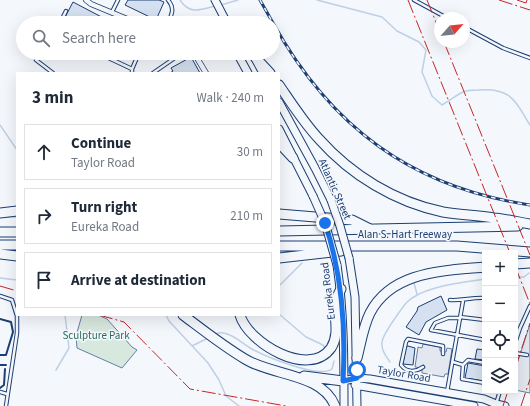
<!DOCTYPE html>
<html lang="en">
<head>
<meta charset="utf-8">
<style>
	:root { --surface:#fff; --page:#f2f2f3; --text:#1f2937; --muted:#747a83; --line:#e0e1e3 }
	body { margin:0; font-family:"Source Sans 3",sans-serif; background:var(--page); color:var(--text) }
	.controls { position:absolute; right:12px; bottom:12px; display:grid; overflow:hidden; border-radius:0px; box-shadow:0 4px 16px #0002 }
	.controls button { width:36px; height:36px; display:grid; place-items:center; padding:0; border:0; border-bottom:1px solid var(--line); background:var(--surface); color:var(--text); font:20px sans-serif }
	.compass { position:absolute; left:434px; top:12px; width:36px; height:36px; border-radius:50%; background:var(--surface); box-shadow:0 4px 16px #0002; rotate:63deg }
	.stop { position:absolute; width:12px; height:12px; margin:-9px; border:3px solid #1a73e8; border-radius:50%; background:#fff }
	.stop.end { background:#1a73e8; border-color:#fff; box-shadow:0 1px 4px #0008 }
	.list { margin:0; padding:0; list-style:none }
	h2 { display:flex; justify-content:space-between; align-items:center; height:52px; margin:0; padding:0 16px; font-size:17px }
	h2 small { font-size:13px; font-weight:400; color:var(--muted) }
	.list li { display:grid; grid-template-columns:26px 1fr auto; gap:12px; align-items:center; box-sizing:border-box; height:56px; margin:0 8px 8px; padding:0 8px; border:1px solid var(--line); border-radius:0px }
	.list b { display:block; font-size:15px; white-space:nowrap }
	.list p { margin:0; font-size:13px; white-space:nowrap; color:var(--muted) }
	.list em { font-size:13px; font-style:normal; color:var(--muted) }
	.icon { flex:none; width:22px; height:22px; fill:none; stroke:currentColor; stroke-width:2; stroke-linecap:round; stroke-linejoin:round }
	.map { position:relative; flex:none; width:530px; height:406px; overflow:hidden }
	.search { position:absolute; background:var(--surface); box-shadow:0 4px 16px #0002; left:16px; top:16px; width:264px; height:44px; display:flex; align-items:center; gap:10px; box-sizing:border-box; padding:0 14px; border-radius:22px; color:var(--muted); font-size:15px }
	.panel { position:absolute; background:var(--surface); box-shadow:0 4px 16px #0002; left:16px; top:72px; width:264px; height:244px; border-radius:0px }
	.map>svg:first-child { display:block }
	.green { fill:#d7e8df; stroke:#687fa3 }
	.parking { fill:#e3e8f0; stroke:#687fa3 }
	.lines { fill:none; stroke-linecap:round; stroke-linejoin:round }
	.stream { stroke:#bed0e5; stroke-width:1.5 }
	.building { fill:#d5e0f0; stroke:#1d3f73 }
	.lane-casing { stroke:#1d3f73; stroke-width:4.5 }
	.street-casing { stroke:#1d3f73; stroke-width:6 }
	.secondary-casing { stroke:#1d3f73; stroke-width:9 }
	.highway-casing { stroke:#1d3f73; stroke-width:11 }
	.lane { stroke:#f4f7fb; stroke-width:2.5 }
	.street { stroke:#f4f7fb; stroke-width:4.5 }
	.secondary { stroke:#f4f7fb; stroke-width:7 }
	.highway { stroke:#f4f7fb; stroke-width:9 }
	.rail-casing { stroke:#1d3f73; stroke-width:3 }
	.rail { stroke:#f4f7fb; stroke-width:1.5; stroke-dasharray:4.5; stroke-linecap:butt }
	.secondary-bridge-casing { stroke:#1d3f73; stroke-width:9; stroke-linecap:butt }
	.secondary-bridge { stroke:#f4f7fb; stroke-width:7 }
	.wall { stroke:#1d3f73; stroke-width:2 }
	.power { stroke:#c62828; stroke-width:1; stroke-dasharray:14 3 2 3; stroke-linecap:butt }
	.route { stroke:#1a73e8; stroke-width:5 }
	.labels { text-anchor:middle; dominant-baseline:central; stroke-width:3; stroke-linejoin:round; paint-order:stroke }
	.street-label { font-size:11px; fill:#1d3f73; stroke:#f4f7fb }
	.park-label { font-size:11px; fill:#2c6c60; stroke:#f4f7fb }
</style>
</head>
<body>
<div class="map">
<svg width="530" height="406" viewBox="0 0 530 406">
	<rect width="100%" height="100%" fill="#f4f7fb"/>
	<path class="green" d="M 82,315 L 98,315 L 107,319 L 132,347 L 137,350 L 122,368 L 77,348 L 76,336 Z"/>
	<path class="parking" d="M 530,324 L 530,393 L 515,390 L 515,370 Z
		M 423,344 L 440,347 L 440,351 L 446,352 L 447,348 L 452,349 L 448,374 L 445,374 L 444,377 L 422,373 L 422,368 L 415,367 L 418,347 L 422,348 Z"/>
	<g class="lines">
		<path class="stream" d="M 180,0 C 190,15 200,10 215,6
			M 317,0 L 382,17 L 397,31 L 419,42 L 426,50 L 422,72 L 432,96 L 442,105 C 449,101 455,96 463,92 C 467,90 473,90 478,90 C 511,87 515,101 530,125
			M 221,5 L 238,0
			M 0,125 L 17,150
			M 279,208 L 280,209
			M 4,217 L 17,217
			M 515,277 L 524,277 L 529,273
			M 0,278 L 17,280
			M 414,283 L 417,294
			M 279,286 L 302,263
			M 279,314 L 306,337 L 323,345 L 325,348
			M 166,315 L 169,321 L 208,363 L 219,380 L 226,396 L 239,406
			M 215,334 C 218,333 220,332 224,333 C 234,335 242,343 250,348 C 264,356 319,379 332,369 L 334,361
			M 192,346 L 208,338
			M 390,362 C 386,356 381,350 382,342 C 383,334 400,311 406,303 C 423,286 461,283 485,279
			M 56,370 L 69,348 L 65,315"/>
	</g>
	<path class="building" d="M 128,0 L 159,0 L 164,2 L 156,20 L 125,5 Z
		M 73,2 L 113,23 L 62,23 Z
		M 191,57 L 200,73 L 170,73 L 173,71 L 171,68 Z
		M 441,296 L 447,310 L 426,322 L 419,335 L 406,327 L 417,311 L 418,307 Z
		M 408,346 L 415,348 L 413,365 L 403,364 L 406,347 Z
		M 477,349 L 485,350 L 485,360 L 475,359 Z
		M 468,363 L 485,366 L 484,381 L 465,378 Z"/>
	<g class="lines">
		<defs>
			<path id="lane" d="M 168,0 C 175,8 172,14 168,23
				M 414,0 L 447,18
				M 112,12 L 118,0
				M 60,23 L 66,11
				M 464,27 L 503,48 L 530,58
				M 98,53 L 132,69
				M 36,60 L 53,73
				M 132,73 L 132,69 L 139,53
				M 153,73 L 182,53
				M 0,296 L 12,300 L 17,316 L 17,333 L 6,406
				M 450,300 C 462,301 473,297 485,298
				M 460,317 L 485,320
				M 460,318 L 448,318 L 435,323 L 431,330 L 485,340
				M 515,343 L 520,328 L 530,306
				M 515,353 L 527,355
				M 453,362 L 463,365 L 462,379 L 485,383
				M 463,365 L 468,360 L 485,363
				M 423,367 C 416,372 407,373 401,365 L 406,342 L 408,339 L 443,346 L 443,354
				M 0,392 L 7,394
				M 447,392 L 463,301
				M 496,404 L 500,391"/>
			<path id="street" d="M 86,0 L 91,4 L 137,23
				M 194,53 L 206,73"/>
			<path id="secondary" d="M 215,0 L 227,23
				M 237,53 L 248,73
				M 252,53 L 263,73
				M 279,102 L 315,168 L 331,200
				M 279,129 L 313,196
				M 349,258 L 355,297 L 357,406
				M 337,265 C 344,312 344,359 344,406
				M 343,381 L 357,378 L 370,379 L 484,399 L 496,404 L 505,406
				M 355,385 L 474,406"/>
			<path id="highway" d="M 255,57 L 270,73
				M 279,85 C 292,104 304,123 319,139 C 351,175 395,202 443,212 C 460,215 477,215 494,218 C 506,219 518,222 530,224
				M 279,143 L 293,158
				M 0,213 L 17,211
				M 279,214 L 352,220 L 370,229
				M 279,231 L 518,226
				M 0,232 L 17,232
				M 0,245 L 17,245
				M 279,246 L 457,246 L 530,252
				M 0,254 L 17,256
				M 279,258 L 341,251
				M 515,264 L 530,263
				M 183,315 C 203,330 223,346 245,359 C 272,376 322,373 335,406
				M 240,315 C 248,343 309,379 331,348 C 340,334 334,318 335,303 C 336,298 339,293 341,289
				M 357,358 C 361,343 363,327 370,313 C 392,271 443,271 485,267
				M 304,376 L 343,381"/>
		</defs>
		<use href="#lane" class="lane-casing"/>
		<use href="#street" class="street-casing"/>
		<use href="#secondary" class="secondary-casing"/>
		<use href="#highway" class="highway-casing"/>
		<use href="#lane" class="lane"/>
		<use href="#street" class="street"/>
		<use href="#secondary" class="secondary"/>
		<use href="#highway" class="highway"/>
		<defs>
			<path id="rail" d="M 260,0 L 273,23
				M 273,23 C 331,127 411,187 530,205"/>
		</defs>
		<use href="#rail" class="rail-casing"/>
		<use href="#rail" class="rail"/>
		<defs>
			<path id="secondary-bridge" d="M 313,196 L 325,223 L 337,265
				M 331,200 L 340,226 L 349,258"/>
		</defs>
		<use href="#secondary-bridge" class="secondary-bridge-casing"/>
		<use href="#secondary-bridge" class="secondary-bridge"/>
		<path class="wall" d="M 0,319 L 11,322 L 13,332 L 6,355 L 0,355
			M 0,365 L 6,365
			M 0,388 L 4,385 L 5,369"/>
		<path class="power" d="M 408,0 L 510,253
			M 427,0 L 440,32
			M 499,0 L 530,10
			M 517,0 L 526,3 L 527,0
			M 444,42 L 530,255
			M 515,266 L 530,304
			M 0,286 L 17,291
			M 99,315 L 124,322 L 190,389 L 286,406
			M 515,369 L 530,323
			M 503,406 L 508,391
			M 521,406 L 530,379"/>
	</g>
	<g class="lines">
		<path class="route" d="M 325,223 C 342,274 346,328 343,381 L 357,378 L 357,370"/>
	</g>
	<g class="labels">
		<g class="street-label">
			<text transform="translate(335 189) rotate(66)">Atlantic Street</text>
			<text x="405" y="234">Alan S. Hart Freeway</text>
			<text transform="translate(328 291) rotate(-97)">Eureka Road</text>
			<text transform="translate(404 374) rotate(10)">Taylor Road</text>
		</g>
		<g class="park-label">
			<text x="96" y="335">Sculpture Park</text>
		</g>
	</g>
</svg>
<div class="controls">
<button>+</button>
<button>−</button>
<button><svg class="icon" aria-label="locate" viewBox="0 0 24 24"><circle cx="12" cy="12" r="6"/><path d="M12 2v4M12 18v4M2 12h4M18 12h4"/></svg></button>
<button><svg class="icon" aria-label="layers" viewBox="0 0 24 24"><path d="M12 4l9 5-9 5-9-5zM3 14l9 5 9-5"/></svg></button>
</div>
<svg class="compass" viewBox="-18 -18 36 36"><path d="M0-13l5 13h-10z" fill="#e53935"/><path d="M0 13l5-13h-10z" fill="#747a83"/></svg>
<div class="stop" style="left:357px;top:370px"></div>
<div class="stop end" style="left:325px;top:223px"></div>
<div class="search"><svg class="icon" aria-label="search" viewBox="0 0 24 24"><circle cx="10" cy="10" r="6"/><path d="M15 15l6 6"/></svg>Search here</div>
<section class="panel">
<h2>3 min<small>Walk · 240 m</small></h2>
<ul class="list">
<li><svg class="icon" aria-label="ahead" viewBox="0 0 24 24"><path d="M12 20V5M6 11l6-6 6 6"/></svg><div><b>Continue</b><p>Taylor Road</p></div><em>30 m</em></li>
<li><svg class="icon" aria-label="right" viewBox="0 0 24 24"><path d="M7 20v-9h11M14 6l5 5-5 5"/></svg><div><b>Turn right</b><p>Eureka Road</p></div><em>210 m</em></li>
<li><svg class="icon" aria-label="arrive" viewBox="0 0 24 24"><path d="M6 21V4h12l-3 4 3 4H6"/></svg><div><b>Arrive at destination</b></div></li>
</ul>
</section>
</div>
</body>
</html>
